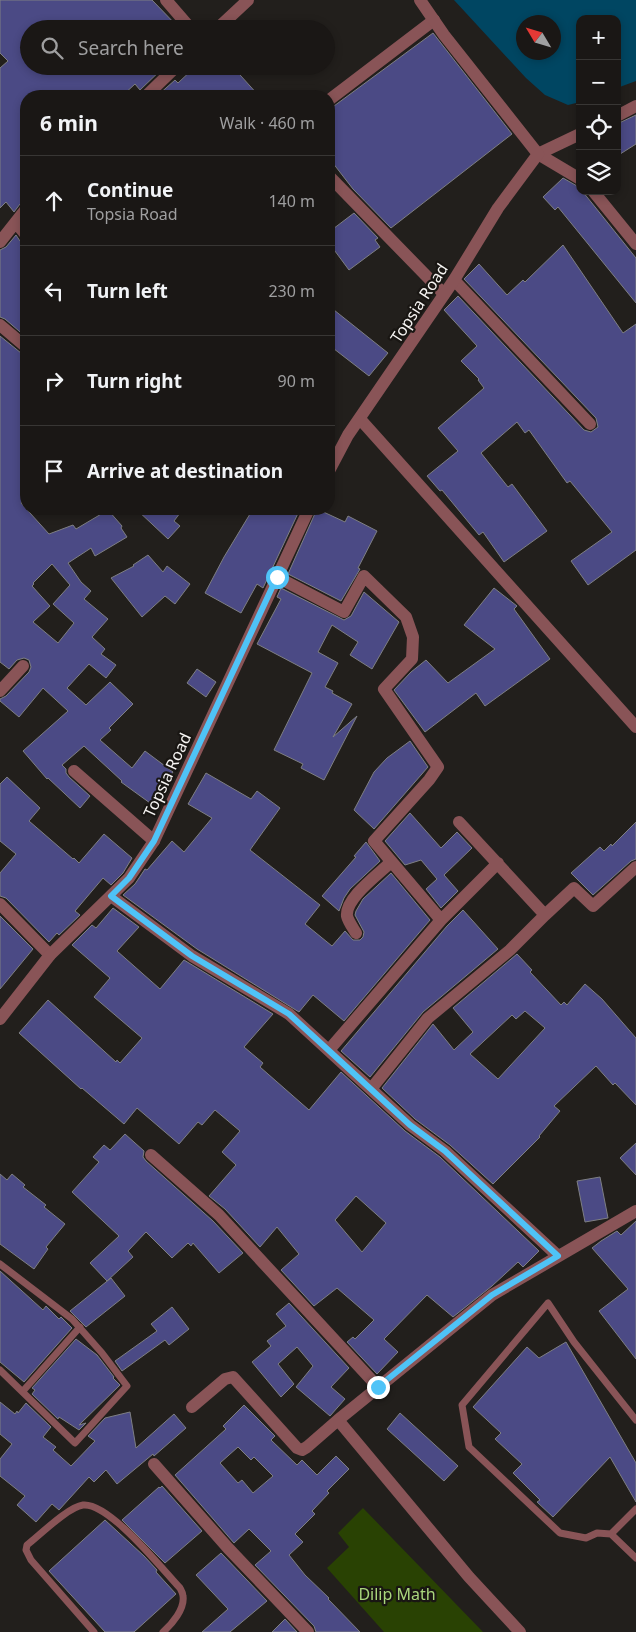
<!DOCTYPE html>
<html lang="en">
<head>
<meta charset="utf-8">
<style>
	:root { --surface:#1a1715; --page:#272422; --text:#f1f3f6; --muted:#9f9fa0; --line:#383634 }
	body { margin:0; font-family:"Noto Sans",sans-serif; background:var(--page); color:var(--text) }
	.controls { position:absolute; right:15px; top:15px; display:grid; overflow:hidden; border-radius:10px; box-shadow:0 2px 8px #0003 }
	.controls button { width:45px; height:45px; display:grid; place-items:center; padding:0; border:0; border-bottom:1px solid var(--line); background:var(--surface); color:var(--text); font:25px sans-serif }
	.compass { position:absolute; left:516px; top:15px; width:45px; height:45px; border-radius:50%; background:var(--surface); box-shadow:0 2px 8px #0003; rotate:308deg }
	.stop { position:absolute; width:15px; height:15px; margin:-11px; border:4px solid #4fc3f7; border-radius:50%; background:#fff }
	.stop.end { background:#4fc3f7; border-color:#fff; box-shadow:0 1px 5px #0008 }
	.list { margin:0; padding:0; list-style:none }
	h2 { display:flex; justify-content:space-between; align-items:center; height:65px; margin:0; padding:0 20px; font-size:21px }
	h2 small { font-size:16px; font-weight:400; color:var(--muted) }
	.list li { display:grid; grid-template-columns:32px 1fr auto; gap:15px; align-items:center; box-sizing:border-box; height:90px; padding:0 20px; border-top:1px solid var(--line) }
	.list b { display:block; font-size:19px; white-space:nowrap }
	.list p { margin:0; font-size:16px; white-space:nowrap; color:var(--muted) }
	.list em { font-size:16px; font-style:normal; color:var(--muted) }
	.icon { flex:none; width:28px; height:28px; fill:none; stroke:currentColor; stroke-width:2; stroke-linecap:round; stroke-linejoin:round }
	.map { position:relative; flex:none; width:636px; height:1632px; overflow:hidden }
	.search { position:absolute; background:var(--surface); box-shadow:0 2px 8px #0003; left:20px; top:20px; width:315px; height:55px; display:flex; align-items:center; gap:12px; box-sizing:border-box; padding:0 18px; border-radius:28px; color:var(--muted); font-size:19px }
	.panel { position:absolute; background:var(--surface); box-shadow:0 2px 8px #0003; left:20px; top:90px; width:315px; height:425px; border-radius:20px }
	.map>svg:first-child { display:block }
	.green { fill:#294203 }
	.water { fill:#004662; fill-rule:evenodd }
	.building { fill:#4b4a85; stroke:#7e7f83; fill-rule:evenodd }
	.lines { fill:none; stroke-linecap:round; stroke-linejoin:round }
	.service { stroke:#895457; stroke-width:7 }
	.minor { stroke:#895457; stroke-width:12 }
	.tertiary { stroke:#895457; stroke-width:12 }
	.route { stroke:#4fc3f7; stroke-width:6 }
	.labels { text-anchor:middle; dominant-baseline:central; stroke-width:4.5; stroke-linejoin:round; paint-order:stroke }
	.street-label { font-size:16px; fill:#f7f5f3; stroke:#191613 }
	.park-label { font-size:16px; fill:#a9d67c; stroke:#191613 }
</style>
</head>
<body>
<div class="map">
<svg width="636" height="1632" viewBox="0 0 636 1632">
	<rect width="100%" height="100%" fill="#221f1c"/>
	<path class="green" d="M 363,1508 L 483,1632 L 384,1632 L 327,1568 L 349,1547 L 338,1533 Z"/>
	<path class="water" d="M 454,0 L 636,0 L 636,81 L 617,88 L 617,19 L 580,19 L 580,102 L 568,105 L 545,95 L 526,78 ZM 524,22 L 554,22 L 554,52 L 524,52 Z"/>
	<path class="building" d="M 0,0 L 152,0 L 180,29 L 29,29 L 29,66 L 164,67 L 140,90 L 135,84 L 122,96 L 26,96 L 26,201 L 20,204 L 14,212 L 6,202 L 0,208 L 0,68 L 8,61 L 0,53 Z
		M 433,33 L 512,134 L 391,228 L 353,189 L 329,158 L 329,108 L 334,106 Z
		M 196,66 L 232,66 L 259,96 L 157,96 L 175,80 L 178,83 Z
		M 636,115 L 636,144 L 617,156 L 617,124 Z
		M 563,178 L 577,186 L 580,191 L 582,191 L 587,197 L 636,258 L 636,303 L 558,207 L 555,210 L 543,197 Z
		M 354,213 L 378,238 L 375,240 L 380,247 L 349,270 L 329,243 L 329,232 Z
		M 16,235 L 20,241 L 26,243 L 26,337 L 5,319 L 0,317 L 0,250 L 6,247 Z
		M 563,245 L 623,333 L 636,324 L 636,550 L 588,585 L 571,561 L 612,532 L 570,481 L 567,483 L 529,430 L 525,433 L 517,422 L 481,453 L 508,487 L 512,484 L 547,531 L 504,562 L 483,532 L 479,535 L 442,490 L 440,491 L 427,476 L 458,451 L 438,428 L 484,388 L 478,380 L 479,379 L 461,361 L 477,346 L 444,310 L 458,296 L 584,430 L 591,432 L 598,427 L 596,418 L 464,279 L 479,264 L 507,295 L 523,280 L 525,282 Z
		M 329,306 L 388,353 L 369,376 L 329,345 Z
		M 0,336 L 21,353 L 26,355 L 26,497 L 21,503 L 49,534 L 73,525 L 76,529 L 108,510 L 122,526 L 121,528 L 127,537 L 95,556 L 91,548 L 68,563 L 81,582 L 91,591 L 84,599 L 108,619 L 92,637 L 105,649 L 101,654 L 116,665 L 106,678 L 89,664 L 67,688 L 86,705 L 110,682 L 133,704 L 109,728 L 111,730 L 100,740 L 132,768 L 145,751 L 173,772 L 150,803 L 121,782 L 122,781 L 84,746 L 62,765 L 66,769 L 66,773 L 69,777 L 90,796 L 80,808 L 48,778 L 47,779 L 23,751 L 68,711 L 43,688 L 19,717 L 0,701 L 0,699 L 6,696 L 29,672 L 31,667 L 29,660 L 24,658 L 17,660 L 9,669 L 0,662 ZM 52,564 L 70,585 L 53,604 L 74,623 L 58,643 L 33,622 L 50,606 L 32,586 L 34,584 L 33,583 Z
		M 136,509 L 183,509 L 174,521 L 180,526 L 168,539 Z
		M 253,509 L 300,509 L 263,588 L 257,584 L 241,613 L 205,593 L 224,557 Z
		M 317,509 L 345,522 L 348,516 L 377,531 L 358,568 L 360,569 L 341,601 L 288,574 Z
		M 148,555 L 163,572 L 167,566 L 190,584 L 175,604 L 165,596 L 142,617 L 111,578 L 134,566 L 133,565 Z
		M 281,588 L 344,620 L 351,616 L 364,592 L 399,622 L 372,669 L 350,655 L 358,642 L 332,625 L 318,652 L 338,663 L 325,687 L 333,691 L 332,693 L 352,704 L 333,737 L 357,716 L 324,780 L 301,768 L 303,764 L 274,750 L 312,673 L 257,644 L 281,599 L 277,597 Z
		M 494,588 L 517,606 L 514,609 L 550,659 L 485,706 L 476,693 L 425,732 L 394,690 L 411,672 L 426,660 L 448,683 L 495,649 L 464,625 Z
		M 197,669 L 216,682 L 206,697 L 187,683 Z
		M 410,741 L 428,767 L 374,829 L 354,810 L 374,772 L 387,758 Z
		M 206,773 L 251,799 L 257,791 L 280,808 L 250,850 L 320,905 L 305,924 L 332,946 L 345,931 L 353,940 L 360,940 L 363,937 L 364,932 L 355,915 L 356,911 L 363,899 L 391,873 L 430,920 L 344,1021 L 313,995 L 299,1012 L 197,949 L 123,895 L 135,884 L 145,869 L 147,870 L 172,841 L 184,852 L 212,818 L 188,804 Z
		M 7,777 L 40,808 L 29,821 L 73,859 L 74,858 L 79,863 L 104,834 L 132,858 L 123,873 L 111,885 L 103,878 L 75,911 L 80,915 L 59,935 L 57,933 L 49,942 L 6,898 L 0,896 L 0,873 L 16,854 L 0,841 L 0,784 Z
		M 410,813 L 441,848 L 457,832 L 472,848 L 444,875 L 458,891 L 441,908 L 426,889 L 437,879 L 421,860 L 405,865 L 385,841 Z
		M 636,822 L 636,859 L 631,861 L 593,895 L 571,873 L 600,847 L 604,851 L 611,844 L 612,846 Z
		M 366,842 L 380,861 L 350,889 L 344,898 L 339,911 L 322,896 L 356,857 L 354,856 Z
		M 113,908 L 139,927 L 117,951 L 160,989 L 184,960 L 273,1014 L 244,1047 L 263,1063 L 260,1067 L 309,1110 L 341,1072 L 405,1131 L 440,1157 L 539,1251 L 523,1267 L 518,1262 L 492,1286 L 453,1317 L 427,1295 L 384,1339 L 398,1352 L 377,1374 L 347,1342 L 353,1337 L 355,1339 L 374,1320 L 337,1288 L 314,1306 L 281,1270 L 299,1254 L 277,1227 L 260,1247 L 225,1209 L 209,1196 L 236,1165 L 222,1152 L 240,1131 L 215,1110 L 202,1125 L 198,1122 L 179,1144 L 137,1108 L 124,1124 L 82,1088 L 81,1089 L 19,1033 L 48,1000 L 116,1062 L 117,1060 L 120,1063 L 142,1038 L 94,997 L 110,978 L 72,945 L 92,925 L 96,928 ZM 356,1196 L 386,1223 L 362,1252 L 335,1220 Z
		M 463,910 L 498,949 L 423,1012 L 370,1077 L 341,1051 L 447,926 Z
		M 0,916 L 33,949 L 0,989 Z
		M 517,954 L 532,970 L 530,972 L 561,1005 L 564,1002 L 567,1005 L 585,984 L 602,999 L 636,1038 L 636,1105 L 615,1083 L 613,1085 L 596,1066 L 554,1106 L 560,1111 L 539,1136 L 540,1137 L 493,1184 L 450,1145 L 415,1119 L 382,1088 L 433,1024 L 454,1050 L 473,1032 L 453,1008 ZM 525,1011 L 545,1028 L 498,1079 L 470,1054 L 512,1015 L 516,1019 Z
		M 125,1134 L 144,1151 L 143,1157 L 146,1161 L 213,1221 L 243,1253 L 219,1273 L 193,1243 L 191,1246 L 188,1243 L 172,1258 L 146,1232 L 128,1251 L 133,1257 L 107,1281 L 90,1263 L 119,1236 L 72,1192 L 99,1162 L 93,1157 L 104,1145 L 110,1150 Z
		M 636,1143 L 636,1175 L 620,1158 Z
		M 0,1174 L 7,1180 L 12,1174 L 25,1185 L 23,1187 L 46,1205 L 44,1207 L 65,1224 L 46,1247 L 48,1249 L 34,1269 L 0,1244 Z
		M 600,1177 L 608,1218 L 585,1222 L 577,1181 Z
		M 636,1221 L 636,1359 L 599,1311 L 628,1289 L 592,1248 L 601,1241 L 617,1231 L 621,1235 Z
		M 0,1271 L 43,1310 L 46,1306 L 59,1319 L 61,1317 L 72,1328 L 24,1382 L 0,1362 Z
		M 111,1278 L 125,1296 L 86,1327 L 70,1311 Z
		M 289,1303 L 349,1368 L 331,1387 L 345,1399 L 330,1416 L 296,1387 L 313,1366 L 297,1347 L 278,1364 L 294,1384 L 281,1397 L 252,1362 L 271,1346 L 267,1341 L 286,1326 L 276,1314 Z
		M 172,1307 L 189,1329 L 169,1345 L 165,1340 L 122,1371 L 115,1361 L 157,1331 L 151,1324 Z
		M 76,1339 L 97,1355 L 114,1377 L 113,1378 L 120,1385 L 79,1425 L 86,1423 L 79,1430 L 59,1417 L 58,1419 L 32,1394 L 35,1390 L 32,1388 Z
		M 566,1342 L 636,1463 L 636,1502 L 610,1457 L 553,1517 L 537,1502 L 540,1500 L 513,1473 L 522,1464 L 495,1439 L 501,1433 L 473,1407 L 527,1347 L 539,1358 Z
		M 0,1402 L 15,1414 L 17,1411 L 18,1413 L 26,1403 L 51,1427 L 43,1437 L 56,1447 L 53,1450 L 71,1466 L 95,1441 L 88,1436 L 105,1418 L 130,1412 L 136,1448 L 174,1414 L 186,1428 L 154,1456 L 153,1454 L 117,1484 L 106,1470 L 94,1482 L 89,1477 L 59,1510 L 52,1504 L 36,1522 L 17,1505 L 25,1496 L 0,1476 L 0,1459 L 12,1444 L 0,1434 Z
		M 244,1405 L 275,1436 L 271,1440 L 297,1465 L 302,1460 L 317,1475 L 336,1456 L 349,1469 L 327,1491 L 329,1493 L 312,1511 L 315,1514 L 295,1534 L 303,1542 L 289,1555 L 305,1575 L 329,1598 L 328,1599 L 360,1632 L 316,1632 L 314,1626 L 255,1565 L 271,1551 L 249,1529 L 234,1543 L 175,1475 L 226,1429 L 223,1426 ZM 238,1447 L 251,1460 L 254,1457 L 273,1476 L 253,1493 L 242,1480 L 238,1483 L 220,1463 Z
		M 400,1413 L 458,1466 L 444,1481 L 387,1429 Z
		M 162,1486 L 202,1531 L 165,1563 L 122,1520 L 159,1487 L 160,1488 Z
		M 105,1520 L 144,1556 L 157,1570 L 156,1572 L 176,1594 L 134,1632 L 105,1632 L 49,1571 Z
		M 221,1553 L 267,1601 L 230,1632 L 202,1632 L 228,1609 L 196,1575 Z
		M 285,1619 L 297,1632 L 272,1632 Z"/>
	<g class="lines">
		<path class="service" d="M 0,1264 L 72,1319 L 102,1353 L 127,1386 L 75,1443 L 0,1370
			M 23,1391 L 80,1327
			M 636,1420 L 574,1342 L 548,1303 L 462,1405 L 469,1447 L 560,1533 L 586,1538 L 597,1533 L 611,1534 L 636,1558
			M 611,1534 L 636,1509
			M 94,1632 L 31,1560 L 26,1550 L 27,1545 C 40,1535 68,1507 83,1505 C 109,1502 162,1569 180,1588 C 181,1590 183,1593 183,1596 C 185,1609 172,1624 163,1632"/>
		<path class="minor" d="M 166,0 L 191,29
			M 217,29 L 248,0
			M 146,96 L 177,66
			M 329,100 L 434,20
			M 617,116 L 636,106
			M 538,154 L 580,179
			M 538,154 L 580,134
			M 329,176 L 444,294
			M 593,191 L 636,244
			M 16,223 L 26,235
			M 0,242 L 26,209
			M 454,280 L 590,424
			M 0,325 L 26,347
			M 277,577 L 344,612 L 364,576 L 406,617 L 413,637 L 412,659 L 384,689 L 438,767 L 429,780 L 374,841 L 441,920
			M 0,691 L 23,666
			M 74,771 L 154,841
			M 459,822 L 545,915
			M 111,896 L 192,956 L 289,1014 L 410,1125 L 445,1151 L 558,1256
			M 0,904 L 50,955
			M 356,933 C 353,928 348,921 347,916 C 345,898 379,874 391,862
			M 329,1050 L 441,920 L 498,863
			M 371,1089 L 428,1018 L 510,950 L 545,915 L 574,888 L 593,906 L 636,867
			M 151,1155 L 219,1215 L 378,1387
			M 192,1407 L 225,1379 L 233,1377 L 297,1448 L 302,1450 L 307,1447 L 338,1420
			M 154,1464 L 228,1548 L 308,1632
			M 520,1632 L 469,1577 L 338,1420 L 492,1295 L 636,1211"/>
		<path class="tertiary" d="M 360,419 L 636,727
			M 329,471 L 348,435 L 454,280 L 498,208 L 538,154 L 444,35 L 420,0
			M 0,1019 L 50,955 L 129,878 L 154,841 L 309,509"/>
	</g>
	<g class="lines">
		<path class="route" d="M 277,577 L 154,841 L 129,878 L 111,896 L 192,956 L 289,1014 L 410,1125 L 445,1151 L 558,1256 L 492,1295 L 378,1387"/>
	</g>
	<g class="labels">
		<g class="street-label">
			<text transform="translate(419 303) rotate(-57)">Topsia Road</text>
			<text transform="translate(167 775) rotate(-65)">Topsia Road</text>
		</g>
		<g class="park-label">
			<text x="397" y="1594">Dilip Math</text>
		</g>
	</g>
</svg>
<div class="controls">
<button>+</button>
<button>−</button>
<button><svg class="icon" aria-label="locate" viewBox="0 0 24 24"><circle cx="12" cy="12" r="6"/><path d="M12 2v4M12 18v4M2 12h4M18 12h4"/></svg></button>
<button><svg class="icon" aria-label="layers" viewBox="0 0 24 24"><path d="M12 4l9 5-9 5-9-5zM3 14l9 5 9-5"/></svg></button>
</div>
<svg class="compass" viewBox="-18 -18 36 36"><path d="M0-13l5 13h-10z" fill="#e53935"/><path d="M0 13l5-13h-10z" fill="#9f9fa0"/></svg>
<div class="stop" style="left:277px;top:577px"></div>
<div class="stop end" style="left:378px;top:1387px"></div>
<div class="search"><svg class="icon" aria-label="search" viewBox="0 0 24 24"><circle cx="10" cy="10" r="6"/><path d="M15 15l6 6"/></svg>Search here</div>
<section class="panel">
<h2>6 min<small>Walk · 460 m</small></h2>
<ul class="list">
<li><svg class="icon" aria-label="ahead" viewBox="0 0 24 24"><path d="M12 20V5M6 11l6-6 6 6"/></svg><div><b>Continue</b><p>Topsia Road</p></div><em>140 m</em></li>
<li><svg class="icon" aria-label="left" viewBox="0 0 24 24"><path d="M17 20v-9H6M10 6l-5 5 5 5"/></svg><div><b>Turn left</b></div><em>230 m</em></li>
<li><svg class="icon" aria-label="right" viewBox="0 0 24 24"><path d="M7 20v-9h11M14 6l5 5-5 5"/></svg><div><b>Turn right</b></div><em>90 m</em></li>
<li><svg class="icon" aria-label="arrive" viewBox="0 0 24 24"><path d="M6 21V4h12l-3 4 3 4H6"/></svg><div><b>Arrive at destination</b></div></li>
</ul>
</section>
</div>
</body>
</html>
